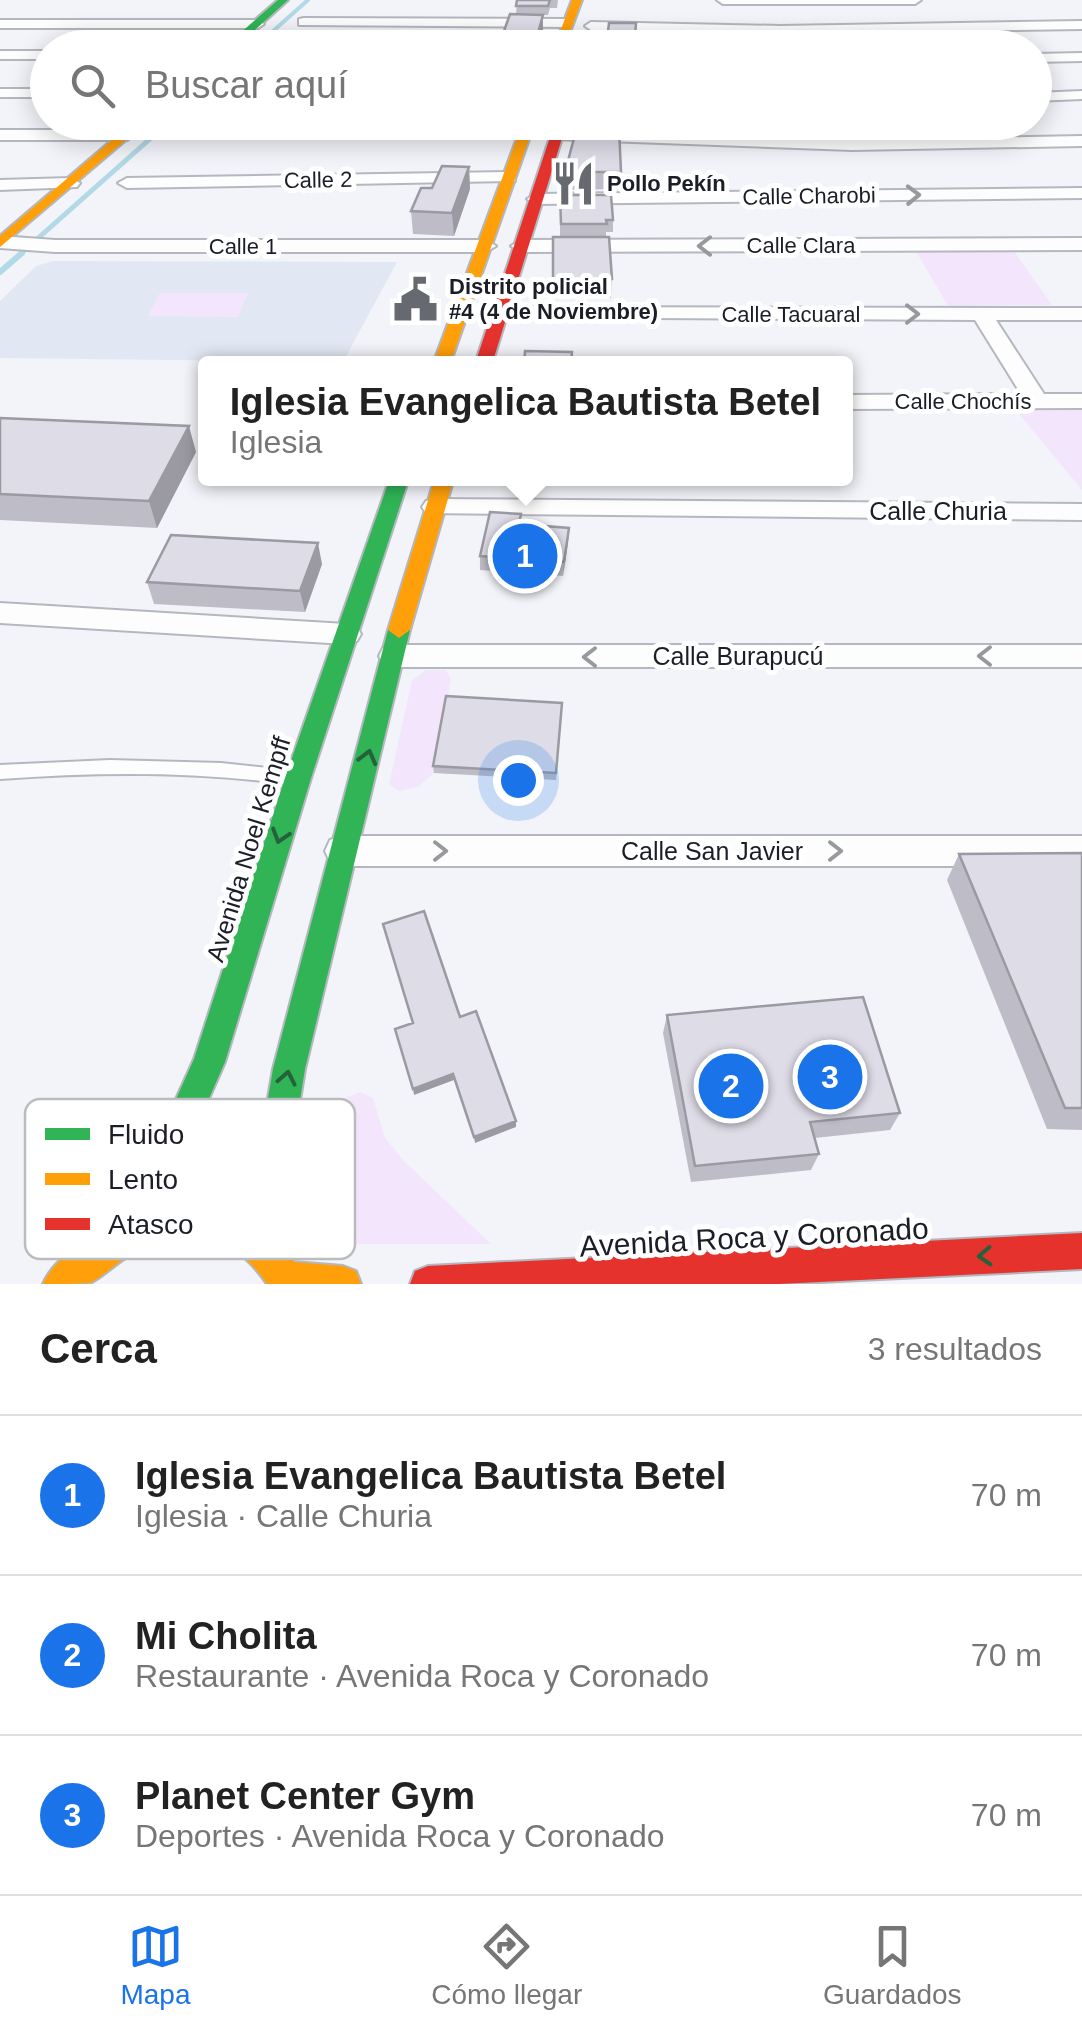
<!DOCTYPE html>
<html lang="es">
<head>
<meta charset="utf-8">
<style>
	:root { --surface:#fff; --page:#f2f2f2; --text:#222; --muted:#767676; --line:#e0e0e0; --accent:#1a73e8 }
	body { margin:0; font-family:Arial,sans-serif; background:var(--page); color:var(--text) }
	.you { position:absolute; left:518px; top:780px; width:35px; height:35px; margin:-25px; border:8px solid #fff; border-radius:50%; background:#1a73e8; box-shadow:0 0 0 15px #1a73e833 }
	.badge { display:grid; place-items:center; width:65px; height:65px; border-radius:50%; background:var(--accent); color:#fff; font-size:32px; font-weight:700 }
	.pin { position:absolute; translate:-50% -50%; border:5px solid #fff; box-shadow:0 2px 10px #0006 }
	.popup { position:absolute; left:198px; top:356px; width:655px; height:130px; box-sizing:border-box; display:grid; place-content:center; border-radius:10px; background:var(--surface); filter:drop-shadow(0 2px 8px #0005); font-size:32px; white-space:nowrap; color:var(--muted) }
	.popup b { font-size:38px; color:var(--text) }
	.popup::after { content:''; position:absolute; left:50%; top:100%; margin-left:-20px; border:20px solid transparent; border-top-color:var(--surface) }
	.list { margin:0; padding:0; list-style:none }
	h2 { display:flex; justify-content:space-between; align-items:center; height:130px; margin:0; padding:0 40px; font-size:42px }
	h2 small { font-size:32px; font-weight:400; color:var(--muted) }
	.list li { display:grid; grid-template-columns:65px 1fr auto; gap:30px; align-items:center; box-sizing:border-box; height:160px; padding:0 40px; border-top:2px solid var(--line) }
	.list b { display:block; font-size:38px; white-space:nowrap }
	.list p { margin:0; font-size:32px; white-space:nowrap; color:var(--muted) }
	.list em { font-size:32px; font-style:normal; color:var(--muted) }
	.icon { flex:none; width:55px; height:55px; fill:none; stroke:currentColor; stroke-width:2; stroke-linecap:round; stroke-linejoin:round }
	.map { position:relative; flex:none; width:1082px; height:1284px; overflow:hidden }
	.search { position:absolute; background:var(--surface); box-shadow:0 5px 25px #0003; left:30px; right:30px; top:30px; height:110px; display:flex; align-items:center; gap:25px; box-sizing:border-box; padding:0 35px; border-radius:55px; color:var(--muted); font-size:38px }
	.sheet { height:610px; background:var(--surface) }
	nav { display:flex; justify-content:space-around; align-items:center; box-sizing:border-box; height:140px; border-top:2px solid var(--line); background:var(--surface); font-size:28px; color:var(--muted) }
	nav a { display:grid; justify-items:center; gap:5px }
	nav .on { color:var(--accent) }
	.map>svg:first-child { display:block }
	.built { fill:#e2e8f3 }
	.green { fill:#f3e6fc }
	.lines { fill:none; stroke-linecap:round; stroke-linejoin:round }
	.stream-far2 { stroke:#b1d9e6; stroke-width:4 }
	.stream-far1 { stroke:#b1d9e6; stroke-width:5 }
	.stream { stroke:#b1d9e6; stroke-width:6 }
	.lane-casing { stroke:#b4b8be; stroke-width:4 }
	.street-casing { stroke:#b4b8be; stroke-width:4 }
	.fast-casing { stroke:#b4b8be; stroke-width:4 }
	.slow-casing { stroke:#b4b8be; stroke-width:4 }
	.jam-casing { stroke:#b4b8be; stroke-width:4 }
	.lane { fill:#fdfdfe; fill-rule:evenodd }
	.street { fill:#fdfdfe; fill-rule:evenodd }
	.fast { fill:#30b455; fill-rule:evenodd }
	.slow { fill:#ff9f0a; fill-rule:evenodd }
	.jam { fill:#e5322d; fill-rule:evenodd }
	.wall { fill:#bebdc7 }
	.shaded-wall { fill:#9b9aa2 }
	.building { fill:#dddce7; stroke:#9b9aa2; stroke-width:2.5 }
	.oneway { stroke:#97999d }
	.oneway2 { stroke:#24623c }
	.labels { text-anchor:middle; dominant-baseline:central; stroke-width:10; stroke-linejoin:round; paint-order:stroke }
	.far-street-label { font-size:22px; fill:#1b1e27; stroke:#fff }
	.far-poi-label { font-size:22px; font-weight:bold; fill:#1b1e27; stroke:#fff; text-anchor:start }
	.street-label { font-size:25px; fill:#1b1e27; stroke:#fff }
	.near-street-label { font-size:30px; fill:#1b1e27; stroke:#fff }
	.key { fill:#fff; stroke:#bbbcbe; stroke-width:2.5 }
	.key-label { font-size:28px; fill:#1b1e27 }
</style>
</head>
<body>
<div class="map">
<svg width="1082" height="1284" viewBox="0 0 1082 1284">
	<rect width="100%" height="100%" fill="#f2f4f9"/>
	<path class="built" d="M 53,261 L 397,262 L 343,362 L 0,358 L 0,301 L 36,266 Z"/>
	<path class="green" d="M 914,248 L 1012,248 L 1052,305 L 948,306 Z
		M 160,293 L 248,293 L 238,317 L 148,316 Z
		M 1082,408 L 1082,490 L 1015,409 Z
		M 426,670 L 446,670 L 451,680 L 434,773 L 418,787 L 399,791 L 389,784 L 412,680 Z
		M 360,1092 L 373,1098 L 385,1138 L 403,1160 L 491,1244 L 342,1244 C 325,1211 294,1134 332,1105 C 340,1099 352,1096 360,1092 Z"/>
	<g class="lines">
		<path class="stream-far2" d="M 254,48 L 308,0"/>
		<path class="stream-far1" d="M 19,255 L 169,122"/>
		<path class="stream" d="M 0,272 L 22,253"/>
		<defs>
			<path id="lane" d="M 110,760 L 221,763 L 294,771 L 300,773 L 302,778 L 300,783 L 294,785 C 196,771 99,772 0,779 L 0,765 Z"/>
			<path id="street" d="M 717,0 L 921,0 L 915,4 L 723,4 Z
				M 304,18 L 567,19 L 573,23 L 567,27 L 299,25 L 299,19 Z
				M 0,20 L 258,20 L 264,24 L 258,28 L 0,28 Z
				M 1082,21 L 1082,29 L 780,34 L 591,30 L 585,26 L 591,22 L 780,26 Z
				M 0,51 L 48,51 L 48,59 L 0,59 Z
				M 1082,53 L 1082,61 L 1034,62 L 1034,54 Z
				M 0,89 L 48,89 L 48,97 L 0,97 Z
				M 1082,91 L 1082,99 L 1034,101 L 1034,93 Z
				M 187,127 L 527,125 L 535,130 L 527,135 L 181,135 L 181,129 Z
				M 0,130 L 127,130 L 135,135 L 127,140 L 0,140 Z
				M 557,131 L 852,140 L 1082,136 L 1082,146 L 852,150 L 551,139 L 549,136 Z
				M 509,172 L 515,173 L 515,181 L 127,188 L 118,183 L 127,178 Z
				M 71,178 L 80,183 L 77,187 L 0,190 L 0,180 Z
				M 1082,188 L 1082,198 L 536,204 L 527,199 L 536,194 Z
				M 0,236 L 55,240 L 486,240 L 496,246 L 486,252 L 55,252 L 0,248 Z
				M 1082,238 L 1082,250 L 521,252 L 511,246 L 521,240 Z
				M 499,307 L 1082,308 L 1082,320 L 996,320 L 1044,394 L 1082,394 L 1082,408 L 845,409 L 845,395 L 1021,394 L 975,320 L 492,317 L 489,313 L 492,309 Z
				M 435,499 L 1082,504 L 1082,520 L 426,513 L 422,507 L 426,501 Z
				M 0,603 L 346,624 L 357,627 L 361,634 L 357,641 L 346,644 L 0,623 Z
				M 394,645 L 1082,645 L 1082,667 L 394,667 L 383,664 L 379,656 L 383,648 Z
				M 343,836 L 1082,836 L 1082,866 L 343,866 L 330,862 L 325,851 L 330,840 Z"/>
			<path id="fast" d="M 278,0 L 288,0 L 235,48 L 223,48 Z
				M 390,478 L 409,478 L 311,778 L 225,1062 L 146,1242 L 134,1247 L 122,1242 L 117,1230 L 194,1059 L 285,778 Z
				M 399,622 L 410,630 L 305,1069 L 277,1244 L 272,1256 L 260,1261 L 248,1256 L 243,1244 L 273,1069 L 388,630 Z"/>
			<path id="slow" d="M 572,0 L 582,0 L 564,48 L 554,48 Z
				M 133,122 L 147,122 L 0,247 L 0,236 Z
				M 523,122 L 535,122 L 450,364 L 433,364 Z
				M 435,478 L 454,478 L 410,630 L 399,638 L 388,630 Z
				M 180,1204 C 230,1205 266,1220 294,1262 L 343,1266 L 356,1271 L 361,1284 L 267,1284 C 233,1232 183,1227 129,1256 C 116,1263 104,1276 90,1283 C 79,1284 56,1284 43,1284 C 61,1241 138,1215 180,1204 Z"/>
			<path id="jam" d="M 555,122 L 567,122 L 492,364 L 475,364 Z
				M 1082,1233 L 1082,1269 L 779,1284 L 410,1284 L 415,1271 L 428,1266 Z"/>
		</defs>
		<use href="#lane" class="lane-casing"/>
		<use href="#street" class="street-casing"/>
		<use href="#fast" class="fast-casing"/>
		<use href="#slow" class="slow-casing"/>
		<use href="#jam" class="jam-casing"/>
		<use href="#lane" class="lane"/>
		<use href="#street" class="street"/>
		<use href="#fast" class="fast"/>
		<use href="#slow" class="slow"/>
		<use href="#jam" class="jam"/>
	</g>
	<path class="wall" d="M 517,0 L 558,0 L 557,8 L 550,8 L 548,15 L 543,15 L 543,31 L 516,14 Z
		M 581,122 L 619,122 L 621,172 L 620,189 L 564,190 L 565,172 L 581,127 Z
		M 469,167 L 470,189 L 454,236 L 413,234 L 411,211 L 432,188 Z
		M 560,195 L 613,220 L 613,232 L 606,232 L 606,236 L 560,236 Z
		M 553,237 L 612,279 L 611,298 L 553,298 Z
		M 0,418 L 196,452 L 157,528 L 0,520 Z
		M 521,524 L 569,528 L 568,542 L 563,576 L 480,570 L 480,556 Z
		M 322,564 L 305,612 L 154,604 L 147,582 Z
		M 562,703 L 556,780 L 434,773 L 433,766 Z
		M 1082,853 L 1082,1130 L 1047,1129 L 947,880 L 959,854 Z
		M 667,1015 L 900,1113 L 890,1130 L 815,1138 L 819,1154 L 811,1170 L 691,1182 L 663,1033 Z"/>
	<path class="shaded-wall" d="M 543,15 L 543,31 L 538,48 L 524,48 L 524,36 Z
		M 469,167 L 470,189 L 454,236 L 452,213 Z
		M 189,426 L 196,452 L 157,528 L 149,501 Z
		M 569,528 L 568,542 L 563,576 L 564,562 Z
		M 318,543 L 322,564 L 305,612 L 300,591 Z
		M 453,1074 L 454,1080 L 414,1095 L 413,1089 Z
		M 516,1121 L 516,1127 L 475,1143 L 474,1137 Z"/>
	<path class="building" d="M 517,0 L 550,0 L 548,6 L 516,6 Z
		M 510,14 L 543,15 L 538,33 L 524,36 L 524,48 L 498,48 Z
		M 609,23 L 636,23 L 634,48 L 606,48 Z
		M 577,127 L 619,128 L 621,172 L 565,172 Z
		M 442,166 L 469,167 L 452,213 L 411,211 L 421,188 L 432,188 Z
		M 560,195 L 611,195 L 613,220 L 606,220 L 607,224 L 561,224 Z
		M 553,237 L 609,237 L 612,279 L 553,279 Z
		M 525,351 L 572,352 L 571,364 L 524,364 Z
		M 0,418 L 189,426 L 149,501 L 0,494 Z
		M 490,512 L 521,514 L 519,524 L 569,528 L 564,562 L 480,556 Z
		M 171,535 L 318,543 L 300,591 L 147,582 Z
		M 446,696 L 562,703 L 556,773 L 433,766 Z
		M 1082,853 L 1082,1108 L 1065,1108 L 959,854 Z
		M 424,911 L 460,1017 L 476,1011 L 516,1121 L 474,1137 L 453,1074 L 413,1089 L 395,1029 L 413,1023 L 383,924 Z
		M 863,997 L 900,1113 L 810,1122 L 819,1154 L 695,1166 L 667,1015 Z"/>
	<defs><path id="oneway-chevron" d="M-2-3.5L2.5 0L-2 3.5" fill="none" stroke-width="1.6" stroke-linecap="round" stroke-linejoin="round" transform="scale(2.5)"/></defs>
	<g class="oneway">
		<use href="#oneway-chevron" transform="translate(913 195) rotate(-1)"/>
		<use href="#oneway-chevron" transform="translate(705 246) rotate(180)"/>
		<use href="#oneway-chevron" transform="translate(912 314)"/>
		<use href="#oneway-chevron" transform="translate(985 656) rotate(180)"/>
		<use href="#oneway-chevron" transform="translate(590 657) rotate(180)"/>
		<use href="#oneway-chevron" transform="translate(440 851)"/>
		<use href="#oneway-chevron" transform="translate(835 851)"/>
	</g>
	<g class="oneway2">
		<use href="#oneway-chevron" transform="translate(368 757) rotate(-75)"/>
		<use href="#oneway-chevron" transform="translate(280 836) rotate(107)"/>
		<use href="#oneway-chevron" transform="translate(287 1078) rotate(-79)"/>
		<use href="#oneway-chevron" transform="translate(985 1256) rotate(177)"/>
	</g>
	<defs>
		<symbol id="restaurant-bare" viewBox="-9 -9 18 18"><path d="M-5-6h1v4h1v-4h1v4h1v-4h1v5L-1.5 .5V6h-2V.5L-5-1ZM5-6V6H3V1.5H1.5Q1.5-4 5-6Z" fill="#666970" stroke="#fff" stroke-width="2.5" paint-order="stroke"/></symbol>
		<symbol id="civic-bare" viewBox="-9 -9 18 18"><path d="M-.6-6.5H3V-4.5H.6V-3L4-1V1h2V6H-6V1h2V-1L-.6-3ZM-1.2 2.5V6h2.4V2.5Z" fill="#666970" stroke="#fff" stroke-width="2.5" paint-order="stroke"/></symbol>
	</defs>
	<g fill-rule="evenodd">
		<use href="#restaurant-bare" x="542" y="152" width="63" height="63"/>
		<use href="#civic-bare" x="384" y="268" width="63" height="63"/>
	</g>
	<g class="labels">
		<g class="far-street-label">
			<text transform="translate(318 180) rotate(-1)">Calle 2</text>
			<text transform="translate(809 196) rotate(-1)">Calle Charobi</text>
			<text x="801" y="245">Calle Clara</text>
			<text x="243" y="246">Calle 1</text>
			<text x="791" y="314">Calle Tacuaral</text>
			<text x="963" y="401">Calle Chochís</text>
		</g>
		<g class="far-poi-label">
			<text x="607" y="183">Pollo Pekín</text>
			<text x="449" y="286">Distrito policial<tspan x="449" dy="25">#4 (4 de Noviembre)</tspan></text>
		</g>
		<g class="street-label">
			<text x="938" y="511">Calle Churia</text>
			<text x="738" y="656">Calle Burapucú</text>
			<text transform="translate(248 849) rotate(-73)">Avenida Noel Kempff</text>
			<text x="712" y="851">Calle San Javier</text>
		</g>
		<g class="near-street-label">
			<text transform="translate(754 1237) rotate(-3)">Avenida Roca y Coronado</text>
		</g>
	</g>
	<rect x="25" y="1099" width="330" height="160" rx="15" class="key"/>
	<rect x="45" y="1128" width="45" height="12" fill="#30b455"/>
	<rect x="45" y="1173" width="45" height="12" fill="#ff9f0a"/>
	<rect x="45" y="1218" width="45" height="12" fill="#e5322d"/>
	<g class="key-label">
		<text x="108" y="1144">Fluido</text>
		<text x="108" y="1189">Lento</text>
		<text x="108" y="1234">Atasco</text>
	</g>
</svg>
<div class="you"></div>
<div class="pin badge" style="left:525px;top:556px">1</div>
<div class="popup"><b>Iglesia Evangelica Bautista Betel</b>Iglesia</div>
<div class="pin badge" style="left:731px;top:1086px">2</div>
<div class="pin badge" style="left:830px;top:1077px">3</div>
<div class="search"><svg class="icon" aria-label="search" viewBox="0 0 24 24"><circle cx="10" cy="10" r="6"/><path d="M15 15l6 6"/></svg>Buscar aquí</div>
</div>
<section class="sheet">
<h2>Cerca<small>3 resultados</small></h2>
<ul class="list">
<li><span class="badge">1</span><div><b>Iglesia Evangelica Bautista Betel</b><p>Iglesia · Calle Churia</p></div><em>70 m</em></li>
<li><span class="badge">2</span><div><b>Mi Cholita</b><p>Restaurante · Avenida Roca y Coronado</p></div><em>70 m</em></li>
<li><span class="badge">3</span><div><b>Planet Center Gym</b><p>Deportes · Avenida Roca y Coronado</p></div><em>70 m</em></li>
</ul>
</section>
<nav>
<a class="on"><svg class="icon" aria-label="map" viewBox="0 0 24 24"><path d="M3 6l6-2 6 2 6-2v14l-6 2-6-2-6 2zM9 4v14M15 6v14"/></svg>Mapa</a>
<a><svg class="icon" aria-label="directions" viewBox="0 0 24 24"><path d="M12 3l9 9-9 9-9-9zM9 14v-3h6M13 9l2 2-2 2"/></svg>Cómo llegar</a>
<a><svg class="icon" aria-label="saved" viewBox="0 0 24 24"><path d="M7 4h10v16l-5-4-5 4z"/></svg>Guardados</a>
</nav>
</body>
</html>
